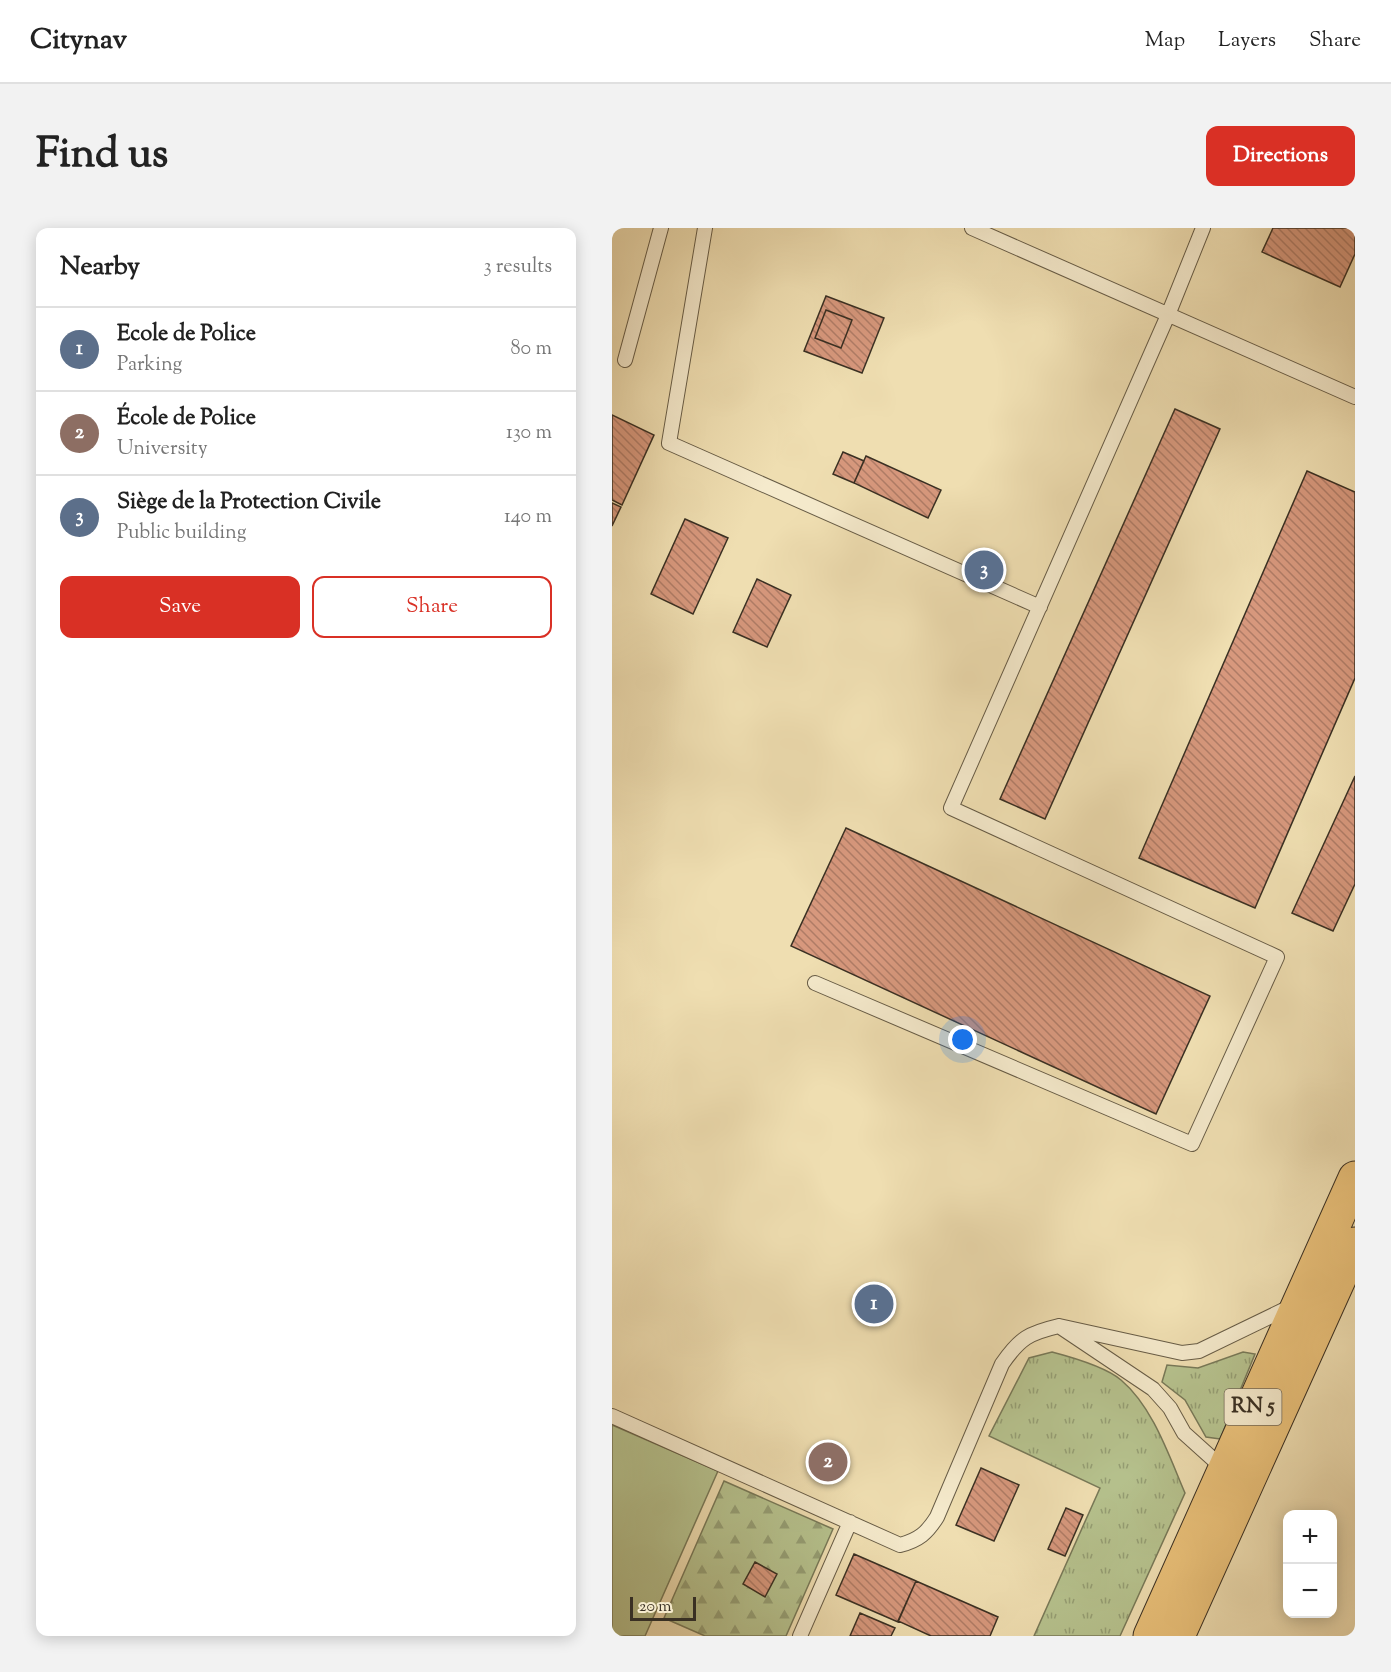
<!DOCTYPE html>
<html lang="en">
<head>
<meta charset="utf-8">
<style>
	:root { --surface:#fff; --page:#f2f2f2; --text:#222; --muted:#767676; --line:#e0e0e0; --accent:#d93025 }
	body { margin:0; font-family:"Sorts Mill Goudy",serif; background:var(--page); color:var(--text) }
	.controls { position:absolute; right:18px; bottom:18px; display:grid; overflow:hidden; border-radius:12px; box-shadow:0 3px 15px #0003 }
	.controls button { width:54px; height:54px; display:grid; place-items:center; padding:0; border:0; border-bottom:2px solid var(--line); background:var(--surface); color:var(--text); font:30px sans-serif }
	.scale { position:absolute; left:18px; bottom:15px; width:66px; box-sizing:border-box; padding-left:6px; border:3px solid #3a3023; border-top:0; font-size:16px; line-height:21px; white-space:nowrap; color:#3a3023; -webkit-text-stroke:4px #f5eacc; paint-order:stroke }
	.you { position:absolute; left:351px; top:812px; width:21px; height:21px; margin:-15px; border:4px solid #fff; border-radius:50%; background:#1a73e8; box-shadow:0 0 0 9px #1a73e833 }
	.badge { display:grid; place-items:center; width:39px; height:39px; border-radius:50%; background:var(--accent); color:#fff; font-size:20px; font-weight:700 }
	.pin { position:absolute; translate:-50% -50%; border:3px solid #fff; box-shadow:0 2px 6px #0006 }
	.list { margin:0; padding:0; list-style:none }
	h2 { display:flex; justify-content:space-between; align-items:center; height:78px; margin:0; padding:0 24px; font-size:26px }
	h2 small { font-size:20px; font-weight:400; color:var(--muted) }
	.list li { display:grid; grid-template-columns:39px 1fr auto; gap:18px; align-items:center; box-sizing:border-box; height:84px; padding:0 24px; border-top:2px solid var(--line) }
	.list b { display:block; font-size:22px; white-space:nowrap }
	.list p { margin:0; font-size:20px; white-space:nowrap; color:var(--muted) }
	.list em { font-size:20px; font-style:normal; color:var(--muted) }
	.actions { display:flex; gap:12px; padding:18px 24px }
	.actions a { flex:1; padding:14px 0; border:2px solid var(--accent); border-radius:12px; text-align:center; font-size:21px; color:var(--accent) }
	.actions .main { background:var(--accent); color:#fff }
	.map { position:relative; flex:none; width:743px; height:1408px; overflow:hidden; border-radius:12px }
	header { display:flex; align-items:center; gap:36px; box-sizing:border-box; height:84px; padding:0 30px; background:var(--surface); border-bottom:2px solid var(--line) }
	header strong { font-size:28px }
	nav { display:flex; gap:33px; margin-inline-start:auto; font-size:21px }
	.intro { display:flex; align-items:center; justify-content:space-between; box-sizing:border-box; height:144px; padding:0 36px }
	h1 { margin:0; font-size:42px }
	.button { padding:15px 27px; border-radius:12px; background:var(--accent); color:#fff; font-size:21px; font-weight:700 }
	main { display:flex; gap:36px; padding:0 36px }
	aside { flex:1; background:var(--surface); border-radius:12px; box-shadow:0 3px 15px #0003 }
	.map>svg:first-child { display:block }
	.grass { fill:url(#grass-tufts); stroke:#787958; stroke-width:1.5 }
	.forest { fill:url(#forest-firs); stroke:#787958; stroke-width:1.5 }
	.garden { fill:#b6c28e; stroke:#787958; stroke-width:1.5 }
	.building { fill:url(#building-back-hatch); stroke:#3a3023; stroke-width:1.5 }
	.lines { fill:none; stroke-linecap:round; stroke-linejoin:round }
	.lane-casing { stroke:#675c46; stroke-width:16 }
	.highway-casing { stroke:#3a3023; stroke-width:35 }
	.lane { stroke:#f5eacc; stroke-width:14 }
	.highway { stroke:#e8bf78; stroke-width:33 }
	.labels { text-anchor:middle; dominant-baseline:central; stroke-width:5; stroke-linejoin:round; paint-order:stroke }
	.shield { fill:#f5eacc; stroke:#726856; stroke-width:1.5 }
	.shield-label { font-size:21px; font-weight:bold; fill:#3a3023 }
</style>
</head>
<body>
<header>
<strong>Citynav</strong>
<nav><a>Map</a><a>Layers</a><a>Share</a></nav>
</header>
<div class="intro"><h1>Find us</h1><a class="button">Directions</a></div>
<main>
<aside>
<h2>Nearby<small>3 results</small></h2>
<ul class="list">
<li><span class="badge" style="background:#5c6f8a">1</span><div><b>Ecole de Police</b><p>Parking</p></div><em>80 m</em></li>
<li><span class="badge" style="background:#8d6e63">2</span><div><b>École de Police</b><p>University</p></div><em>130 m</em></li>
<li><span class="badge" style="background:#5c6f8a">3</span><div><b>Siège de la Protection Civile</b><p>Public building</p></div><em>140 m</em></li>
</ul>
<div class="actions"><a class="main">Save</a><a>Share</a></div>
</aside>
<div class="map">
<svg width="743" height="1408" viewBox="0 0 743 1408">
	<defs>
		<pattern id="grass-tufts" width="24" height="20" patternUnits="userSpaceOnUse" patternTransform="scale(1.5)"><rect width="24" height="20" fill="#b6c28e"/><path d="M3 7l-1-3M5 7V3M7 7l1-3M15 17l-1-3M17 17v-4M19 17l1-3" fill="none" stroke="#959e74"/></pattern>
		<pattern id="forest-firs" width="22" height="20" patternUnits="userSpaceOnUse" patternTransform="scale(1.5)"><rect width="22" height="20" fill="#b6c28e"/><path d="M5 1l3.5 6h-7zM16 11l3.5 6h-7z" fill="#959e74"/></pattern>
		<pattern id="building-back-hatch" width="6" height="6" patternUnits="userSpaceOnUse" patternTransform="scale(1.5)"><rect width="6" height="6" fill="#d7987d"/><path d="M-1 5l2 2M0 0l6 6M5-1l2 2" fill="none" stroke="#af7c66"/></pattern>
	</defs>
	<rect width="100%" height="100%" fill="#efdeb1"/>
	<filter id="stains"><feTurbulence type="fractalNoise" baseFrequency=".00333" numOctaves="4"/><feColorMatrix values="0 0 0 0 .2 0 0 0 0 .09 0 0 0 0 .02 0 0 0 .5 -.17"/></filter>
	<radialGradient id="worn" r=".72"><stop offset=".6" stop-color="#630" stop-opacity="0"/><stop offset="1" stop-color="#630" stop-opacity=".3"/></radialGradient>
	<path class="grass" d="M 440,1124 C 459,1129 495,1140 509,1152 C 541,1179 557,1228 573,1265 L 508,1408 L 422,1408 L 488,1260 L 377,1208 L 417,1130 Z
		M 631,1124 L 643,1126 L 608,1211 L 594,1209 L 573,1172 L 550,1154 L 555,1137 L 586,1140 Z"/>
	<path class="forest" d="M 112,1253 L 221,1301 L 174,1408 L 93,1408 L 52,1390 Z"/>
	<path class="garden" d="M 0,1197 L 106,1243 L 33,1408 L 0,1408 Z"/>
	<path class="building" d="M 661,0 L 743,0 L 743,26 L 728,59 L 650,24 Z
		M 214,68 L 272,90 L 250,145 L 192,123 Z
		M 214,82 L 240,92 L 229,120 L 203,110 Z
		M 563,181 L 608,201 L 433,591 L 388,571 Z
		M 0,187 L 42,207 L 10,277 L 0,272 Z
		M 231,224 L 252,233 L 242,255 L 221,246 Z
		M 254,228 L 329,262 L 316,290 L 242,255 Z
		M 695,243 L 743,264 L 743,450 L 643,680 L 527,630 Z
		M 0,275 L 9,279 L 0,298 Z
		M 73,291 L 116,310 L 81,386 L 39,366 Z
		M 145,351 L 179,367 L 155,419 L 121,404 Z
		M 743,548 L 743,656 L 721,703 L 680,685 Z
		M 234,600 L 598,768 L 544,886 L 179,718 Z
		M 369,1240 L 407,1257 L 382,1313 L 344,1297 Z
		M 454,1280 L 471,1287 L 453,1328 L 436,1321 Z
		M 242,1326 L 304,1353 L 286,1394 L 224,1367 Z
		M 143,1334 L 165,1346 L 153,1369 L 131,1356 Z
		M 304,1353 L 386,1389 L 378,1408 L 319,1408 L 286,1393 Z
		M 248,1385 L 283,1400 L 279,1408 L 238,1408 Z"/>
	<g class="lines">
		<defs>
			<path id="lane" d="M 93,0 L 57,215 L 428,379
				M 360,0 L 743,169
				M 13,132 L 49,0
				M 203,755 L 580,916 L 665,729 L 339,580 L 556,87 L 591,0
				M 0,1188 L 288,1317 C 307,1312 315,1305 325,1289 L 390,1136 C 408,1110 417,1105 447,1098
				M 612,1241 L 572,1205 L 558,1180 L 541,1161 L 447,1098 L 570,1125 L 587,1123 L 680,1078
				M 188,1408 L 238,1294"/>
			<path id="highway" d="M 538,1408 L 743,950
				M 566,1408 L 743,1016"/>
		</defs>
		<use href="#lane" class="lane-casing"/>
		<use href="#highway" class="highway-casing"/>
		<use href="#lane" class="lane"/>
		<use href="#highway" class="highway"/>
	</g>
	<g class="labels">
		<rect class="shield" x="612.5" y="1161" width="57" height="36" rx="4.5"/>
		<g class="shield-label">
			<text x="641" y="1179">RN 5</text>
		</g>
	</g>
	<rect width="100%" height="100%" filter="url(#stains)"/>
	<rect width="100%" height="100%" fill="url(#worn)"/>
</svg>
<div class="controls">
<button>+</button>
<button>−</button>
</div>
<div class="scale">20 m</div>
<div class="you"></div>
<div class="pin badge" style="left:262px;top:1076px;background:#5c6f8a">1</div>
<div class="pin badge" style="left:216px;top:1234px;background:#8d6e63">2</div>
<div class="pin badge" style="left:372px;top:342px;background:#5c6f8a">3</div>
</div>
</main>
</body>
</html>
